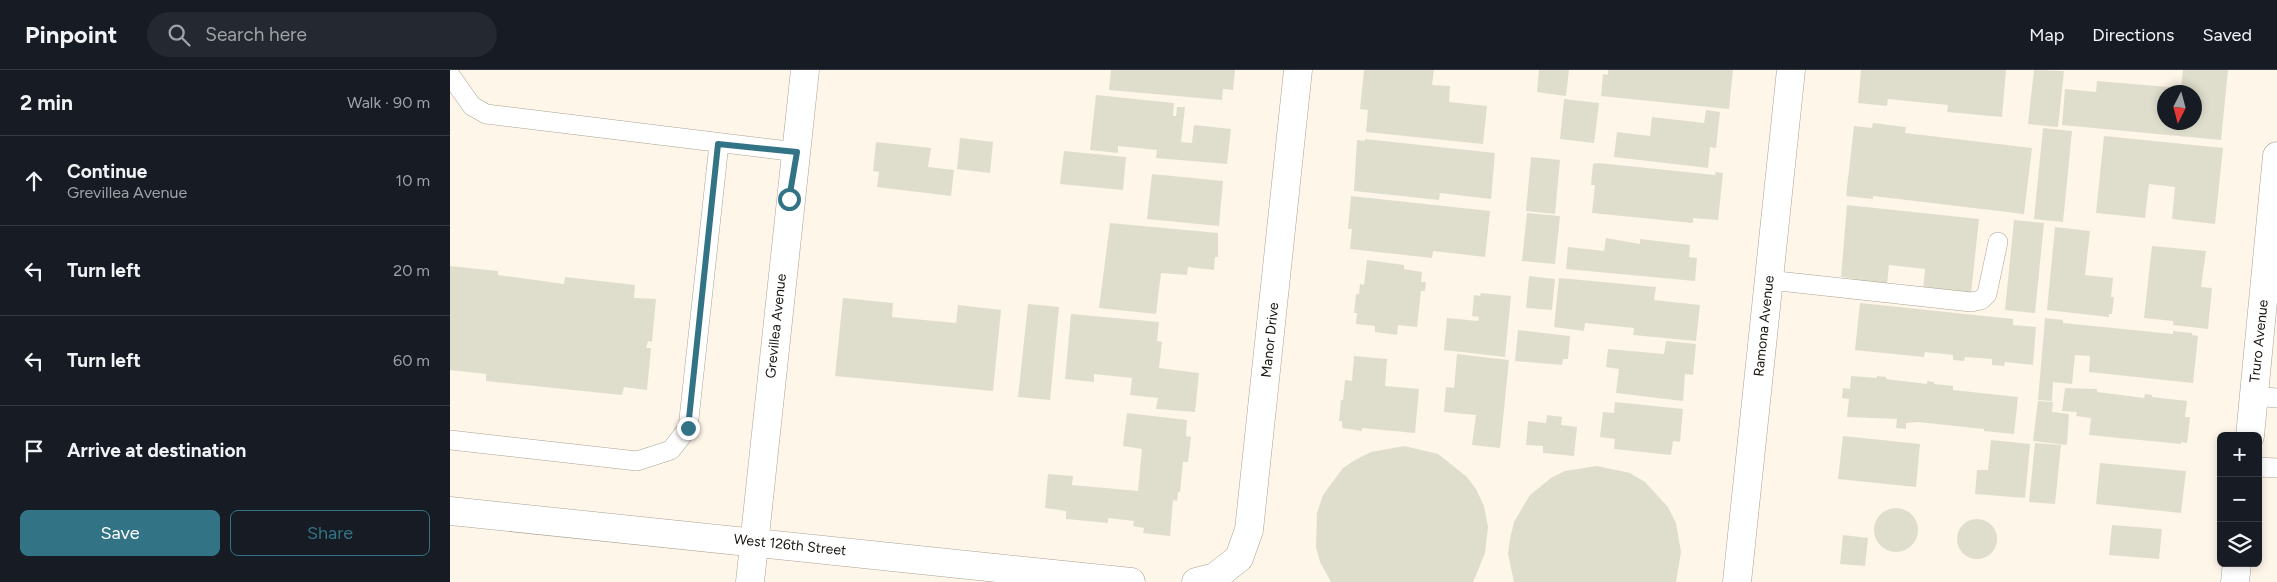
<!DOCTYPE html>
<html lang="en">
<head>
<meta charset="utf-8">
<style>
	:root { --surface:#171b24; --page:#242831; --text:#f1f3f6; --muted:#9ea1a6; --line:#363941; --accent:#327486 }
	body { margin:0; font-family:Figtree,sans-serif; background:var(--page); color:var(--text) }
	.controls { position:absolute; right:15px; bottom:15px; display:grid; overflow:hidden; border-radius:8px; box-shadow:0 2px 8px #0003 }
	.controls button { width:45px; height:45px; display:grid; place-items:center; padding:0; border:0; border-bottom:1px solid var(--line); background:var(--surface); color:var(--text); font:25px sans-serif }
	.compass { position:absolute; left:1707px; top:15px; width:45px; height:45px; border-radius:50%; background:var(--surface); box-shadow:0 2px 8px #0003; rotate:186deg }
	.stop { position:absolute; width:15px; height:15px; margin:-11px; border:4px solid #327486; border-radius:50%; background:#fff }
	.stop.end { background:#327486; border-color:#fff; box-shadow:0 1px 5px #0008 }
	.list { margin:0; padding:0; list-style:none }
	h2 { display:flex; justify-content:space-between; align-items:center; height:65px; margin:0; padding:0 20px; font-size:21px }
	h2 small { font-size:16px; font-weight:400; color:var(--muted) }
	.list li { display:grid; grid-template-columns:32px 1fr auto; gap:15px; align-items:center; box-sizing:border-box; height:90px; padding:0 20px; border-top:1px solid var(--line) }
	.list b { display:block; font-size:19px; white-space:nowrap }
	.list p { margin:0; font-size:16px; white-space:nowrap; color:var(--muted) }
	.list em { font-size:16px; font-style:normal; color:var(--muted) }
	.actions { display:flex; gap:10px; padding:15px 20px }
	.actions a { flex:1; padding:11px 0; border:1px solid var(--accent); border-radius:8px; text-align:center; font-size:18px; color:var(--accent) }
	.actions .main { background:var(--accent); color:#fff }
	.icon { flex:none; width:28px; height:28px; fill:none; stroke:currentColor; stroke-width:2; stroke-linecap:round; stroke-linejoin:round }
	.map { position:relative; flex:none; width:1827px; height:512px; overflow:hidden }
	header { display:flex; align-items:center; gap:30px; box-sizing:border-box; height:70px; padding:0 25px; background:var(--surface); border-bottom:1px solid var(--line) }
	header strong { font-size:24px }
	nav { display:flex; gap:28px; margin-inline-start:auto; font-size:18px }
	.search { width:350px; height:45px; background:var(--page); display:flex; align-items:center; gap:12px; box-sizing:border-box; padding:0 18px; border-radius:28px; color:var(--muted); font-size:19px }
	main { display:flex }
	aside { flex:1; background:var(--surface) }
	.map>svg:first-child { display:block }
	.building { fill:#dfdecd; fill-rule:evenodd }
	.lines { fill:none; stroke-linecap:round; stroke-linejoin:round }
	.service-casing { stroke:#aba293; stroke-width:20 }
	.minor-casing { stroke:#aba293; stroke-width:29 }
	.tertiary-casing { stroke:#aba293; stroke-width:29 }
	.service { stroke:#fff; stroke-width:19 }
	.minor { stroke:#fff; stroke-width:28 }
	.tertiary { stroke:#fff; stroke-width:28 }
	.route { stroke:#327486; stroke-width:6 }
	.labels { text-anchor:middle; dominant-baseline:central; stroke-width:4; stroke-linejoin:round; paint-order:stroke }
	.street-label { font-size:14px; fill:#18150f; stroke:#fff }
</style>
</head>
<body>
<header>
<strong>Pinpoint</strong>
<div class="search"><svg class="icon" aria-label="search" viewBox="0 0 24 24"><circle cx="10" cy="10" r="6"/><path d="M15 15l6 6"/></svg>Search here</div>
<nav><a>Map</a><a>Directions</a><a>Saved</a></nav>
</header>
<main>
<aside>
<h2>2 min<small>Walk · 90 m</small></h2>
<ul class="list">
<li><svg class="icon" aria-label="ahead" viewBox="0 0 24 24"><path d="M12 20V5M6 11l6-6 6 6"/></svg><div><b>Continue</b><p>Grevillea Avenue</p></div><em>10 m</em></li>
<li><svg class="icon" aria-label="left" viewBox="0 0 24 24"><path d="M17 20v-9H6M10 6l-5 5 5 5"/></svg><div><b>Turn left</b></div><em>20 m</em></li>
<li><svg class="icon" aria-label="left" viewBox="0 0 24 24"><path d="M17 20v-9H6M10 6l-5 5 5 5"/></svg><div><b>Turn left</b></div><em>60 m</em></li>
<li><svg class="icon" aria-label="arrive" viewBox="0 0 24 24"><path d="M6 21V4h12l-3 4 3 4H6"/></svg><div><b>Arrive at destination</b></div></li>
</ul>
<div class="actions"><a class="main">Save</a><a>Share</a></div>
</aside>
<div class="map">
<svg width="1827" height="512" viewBox="0 0 1827 512">
	<rect width="100%" height="100%" fill="#fef6e9"/>
	<path class="building" d="M 661,0 L 785,0 L 783,20 L 773,19 L 772,30 L 659,20 Z
		M 914,0 L 984,0 L 982,15 L 1000,16 L 999,32 L 1037,36 L 1033,74 L 916,62 L 918,40 L 910,39 Z
		M 1089,0 L 1119,0 L 1116,26 L 1087,22 Z
		M 1158,0 L 1283,0 L 1279,39 L 1151,26 L 1153,4 L 1158,5 Z
		M 1411,0 L 1556,0 L 1552,47 L 1497,42 L 1498,35 L 1438,29 L 1437,36 L 1408,33 Z
		M 1584,0 L 1614,1 L 1608,57 L 1578,54 Z
		M 1733,0 L 1778,0 L 1771,70 L 1612,55 L 1615,19 L 1646,22 L 1647,11 L 1731,18 ZM 1714,22 L 1744,22 L 1744,52 L 1714,52 Z
		M 646,25 L 724,33 L 723,46 L 726,46 L 727,37 L 735,37 L 731,72 L 742,73 L 744,55 L 781,59 L 777,94 L 706,88 L 707,80 L 668,76 L 668,83 L 640,80 Z
		M 1114,29 L 1149,33 L 1144,73 L 1110,69 Z
		M 1256,40 L 1270,42 L 1266,78 L 1260,77 L 1258,98 L 1164,87 L 1167,62 L 1200,66 L 1202,47 L 1254,53 Z
		M 1423,53 L 1456,57 L 1455,63 L 1582,78 L 1574,144 L 1423,126 L 1423,129 L 1396,126 L 1404,56 L 1422,58 Z
		M 1593,58 L 1622,61 L 1613,152 L 1584,149 Z
		M 1654,66 L 1773,78 L 1765,154 L 1722,149 L 1725,117 L 1699,114 L 1695,148 L 1646,143 Z
		M 510,68 L 543,72 L 540,103 L 507,99 Z
		M 915,69 L 1045,83 L 1041,129 L 990,123 L 989,130 L 904,121 L 907,70 L 915,71 Z
		M 426,72 L 481,78 L 478,97 L 504,100 L 501,126 L 427,117 L 429,102 L 423,101 Z
		M 614,81 L 676,87 L 673,120 L 610,114 Z
		M 1081,87 L 1110,90 L 1105,144 L 1076,141 Z
		M 1148,93 L 1265,105 L 1266,102 L 1273,103 L 1268,150 L 1243,148 L 1243,153 L 1142,143 L 1145,115 L 1141,115 L 1143,94 Z
		M 702,104 L 773,111 L 769,156 L 697,149 Z
		M 901,126 L 1040,141 L 1035,187 L 983,181 L 982,188 L 900,179 L 902,159 L 898,159 Z
		M 1397,135 L 1529,149 L 1521,224 L 1473,219 L 1475,199 L 1439,195 L 1437,215 L 1405,211 L 1405,209 L 1391,207 Z
		M 1077,143 L 1110,146 L 1105,194 L 1072,191 Z
		M 1564,150 L 1594,153 L 1585,243 L 1555,240 Z
		M 660,153 L 768,163 L 768,187 L 765,187 L 764,200 L 738,197 L 737,205 L 711,203 L 706,244 L 649,238 Z
		M 1605,157 L 1640,161 L 1635,205 L 1663,208 L 1661,227 L 1664,227 L 1662,244 L 1659,244 L 1659,247 L 1597,240 Z
		M 1156,168 L 1190,174 L 1190,169 L 1240,175 L 1239,187 L 1247,188 L 1245,211 L 1116,199 L 1118,177 L 1154,181 Z
		M 1702,176 L 1756,181 L 1751,217 L 1762,218 L 1758,259 L 1723,255 L 1723,251 L 1694,248 Z
		M 917,190 L 954,195 L 954,199 L 972,202 L 971,212 L 976,212 L 975,221 L 971,221 L 967,257 L 948,255 L 947,265 L 925,262 L 925,256 L 906,254 L 907,243 L 904,243 L 906,224 L 909,224 L 910,214 L 914,215 Z
		M 0,196 L 48,201 L 48,205 L 114,214 L 115,207 L 185,215 L 184,228 L 206,229 L 202,272 L 198,271 L 196,278 L 201,278 L 197,320 L 174,317 L 172,325 L 36,311 L 36,304 L 0,300 Z
		M 1079,206 L 1105,209 L 1102,240 L 1076,238 Z
		M 1109,208 L 1206,217 L 1204,230 L 1250,235 L 1246,271 L 1183,265 L 1184,258 L 1135,253 L 1134,261 L 1104,257 Z
		M 1031,223 L 1061,226 L 1055,287 L 994,280 L 997,248 L 1028,251 L 1029,247 L 1022,246 L 1024,225 L 1030,226 Z
		M 393,228 L 443,233 L 442,247 L 506,253 L 508,235 L 551,240 L 543,321 L 385,306 Z
		M 1410,233 L 1563,249 L 1563,255 L 1586,257 L 1583,295 L 1555,292 L 1554,296 L 1542,295 L 1542,289 L 1515,287 L 1514,291 L 1503,290 L 1503,285 L 1475,282 L 1474,287 L 1405,280 Z
		M 578,234 L 609,237 L 600,330 L 568,327 Z
		M 621,244 L 709,252 L 707,271 L 712,272 L 709,298 L 749,303 L 745,342 L 706,339 L 708,328 L 680,325 L 682,308 L 644,304 L 644,312 L 615,309 Z
		M 1595,248 L 1613,250 L 1613,253 L 1723,264 L 1723,261 L 1742,263 L 1742,265 L 1748,266 L 1743,313 L 1639,302 L 1640,286 L 1625,285 L 1622,314 L 1603,312 L 1602,331 L 1588,330 Z
		M 1068,260 L 1120,266 L 1118,289 L 1113,289 L 1112,295 L 1065,291 Z
		M 1216,271 L 1246,274 L 1243,305 L 1235,304 L 1233,331 L 1166,323 L 1169,299 L 1156,297 L 1158,279 L 1214,284 Z
		M 1007,284 L 1059,290 L 1050,378 L 1022,375 L 1026,345 L 994,342 L 996,317 L 1004,318 Z
		M 904,286 L 937,289 L 935,316 L 969,319 L 965,363 L 912,358 L 912,361 L 892,358 L 892,351 L 889,351 L 891,330 L 893,330 L 895,310 L 902,311 Z
		M 1401,306 L 1427,308 L 1427,306 L 1436,307 L 1436,309 L 1477,314 L 1477,311 L 1484,312 L 1484,314 L 1503,316 L 1503,320 L 1568,327 L 1564,364 L 1534,361 L 1534,359 L 1468,352 L 1456,353 L 1456,359 L 1446,358 L 1447,349 L 1397,347 L 1399,329 L 1392,328 L 1393,318 L 1400,319 Z
		M 1615,318 L 1647,319 L 1647,322 L 1694,328 L 1695,324 L 1702,325 L 1702,327 L 1737,331 L 1735,347 L 1740,347 L 1737,373 L 1731,372 L 1731,374 L 1639,365 L 1641,348 L 1626,346 L 1627,342 L 1612,341 Z
		M 1588,331 L 1603,332 L 1602,342 L 1619,344 L 1617,375 L 1583,371 Z
		M 1165,332 L 1233,339 L 1230,372 L 1223,371 L 1221,385 L 1164,379 L 1165,369 L 1150,367 L 1153,342 L 1164,343 Z
		M 677,343 L 737,350 L 736,366 L 741,367 L 738,392 L 733,392 L 730,422 L 728,422 L 727,431 L 723,430 L 720,466 L 693,463 L 694,458 L 683,456 L 684,451 L 658,448 L 658,453 L 616,449 L 616,441 L 595,438 L 598,404 L 623,406 L 622,415 L 688,421 L 692,379 L 673,376 Z
		M 1097,345 L 1112,347 L 1111,355 L 1127,357 L 1124,386 L 1093,383 L 1093,376 L 1076,375 L 1078,351 L 1096,353 Z
		M 1393,366 L 1470,374 L 1466,417 L 1388,409 Z
		M 1541,370 L 1580,374 L 1575,428 L 1525,424 L 1527,400 L 1538,400 Z
		M 1585,373 L 1611,375 L 1605,434 L 1579,432 Z
		M 954,376 L 988,384 L 1017,407 L 1026,419 L 1034,436 L 1038,457 L 1035,483 L 1024,510 L 1023,512 L 881,512 L 870,492 L 866,477 L 867,443 L 873,425 L 893,398 L 905,390 L 921,382 Z
		M 1650,393 L 1736,401 L 1731,443 L 1646,434 Z
		M 1147,396 L 1180,403 L 1195,412 L 1218,437 L 1226,453 L 1231,482 L 1226,512 L 1064,512 L 1058,484 L 1060,469 L 1064,452 L 1080,425 L 1101,408 L 1115,401 Z
		M1424 460a22 22 0 1 1 44 0a22 22 0 1 1-44 0Z
		M1507 469a20 20 0 1 1 40 0a20 20 0 1 1-40 0Z
		M 1662,455 L 1712,459 L 1709,489 L 1659,485 Z
		M 1393,465 L 1418,468 L 1415,496 L 1390,494 Z"/>
	<g class="lines">
		<defs>
			<path id="service" d="M 0,5 L 22,36 L 36,44 L 347,82
				M 1319,210 L 1521,232 L 1531,230 L 1537,224 L 1548,172
				M 1804,326 L 1827,328
				M 0,370 L 187,391 L 221,380 L 238,358 L 269,74
				M 1808,397 L 1827,398"/>
			<path id="minor" d="M 1800,366 L 1827,86
				M 0,441 L 681,512
				M 300,512 L 355,0
				M 746,512 L 765,507 L 789,488 L 799,460 L 848,0
				M 1785,512 L 1787,493"/>
			<path id="tertiary" d="M 1287,512 L 1341,0"/>
		</defs>
		<use href="#service" class="service-casing"/>
		<use href="#minor" class="minor-casing"/>
		<use href="#tertiary" class="tertiary-casing"/>
		<use href="#service" class="service"/>
		<use href="#minor" class="minor"/>
		<use href="#tertiary" class="tertiary"/>
	</g>
	<g class="lines">
		<path class="route" d="M 238,358 L 268,74 L 347,82 L 339,129"/>
	</g>
	<g class="labels">
		<g class="street-label">
			<text transform="translate(326 256) rotate(-84)">Grevillea Avenue</text>
			<text transform="translate(1314 256) rotate(-84)">Ramona Avenue</text>
			<text transform="translate(820 270) rotate(-84)">Manor Drive</text>
			<text transform="translate(1809 271) rotate(-84)">Truro Avenue</text>
			<text transform="translate(340 475) rotate(6)">West 126th Street</text>
		</g>
	</g>
</svg>
<div class="controls">
<button>+</button>
<button>−</button>
<button><svg class="icon" aria-label="layers" viewBox="0 0 24 24"><path d="M12 4l9 5-9 5-9-5zM3 14l9 5 9-5"/></svg></button>
</div>
<svg class="compass" viewBox="-18 -18 36 36"><path d="M0-13l5 13h-10z" fill="#e53935"/><path d="M0 13l5-13h-10z" fill="#9ea1a6"/></svg>
<div class="stop" style="left:339px;top:129px"></div>
<div class="stop end" style="left:238px;top:358px"></div>
</div>
</main>
</body>
</html>
